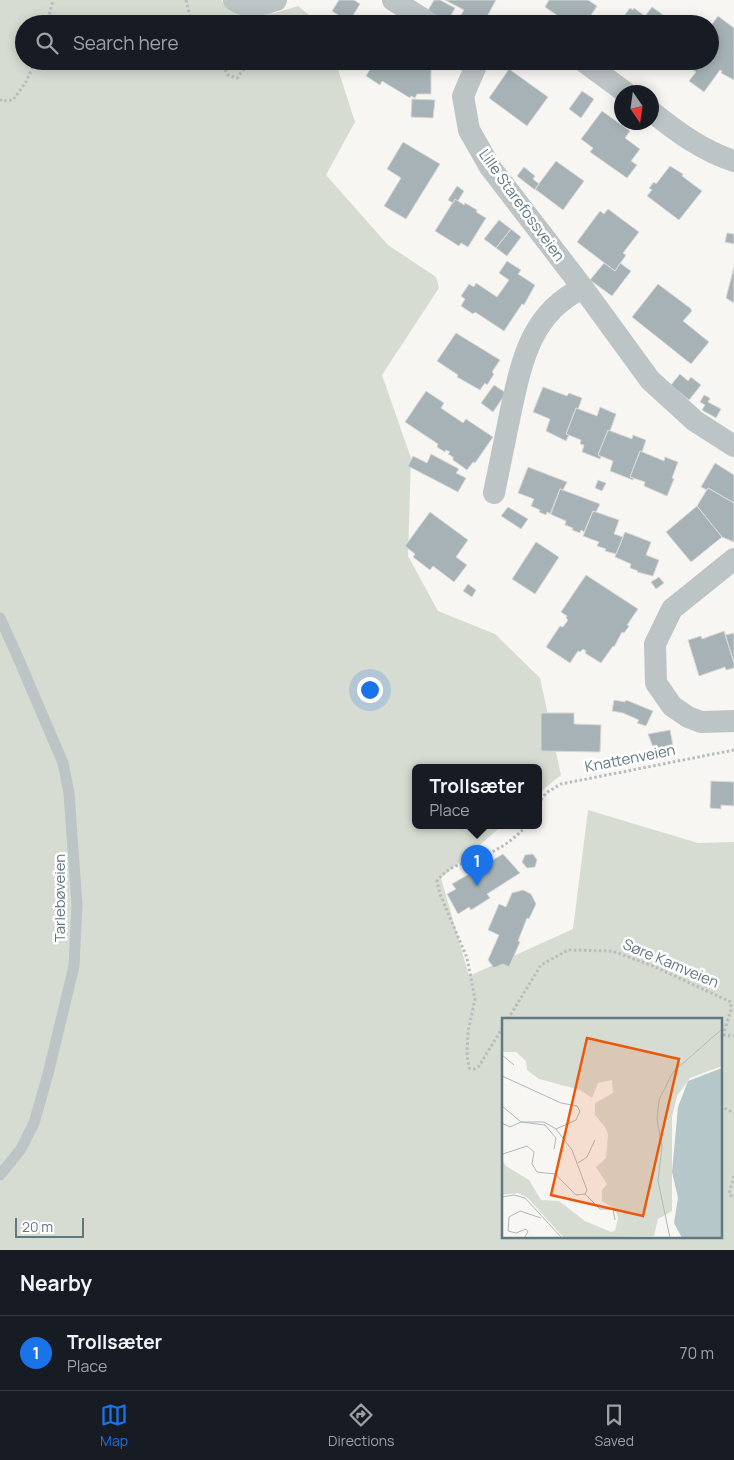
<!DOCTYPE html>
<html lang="en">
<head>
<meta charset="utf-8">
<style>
	:root { --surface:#171b24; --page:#20242c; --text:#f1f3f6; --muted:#9ea1a6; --line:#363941; --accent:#1a73e8 }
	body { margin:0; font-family:Manrope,sans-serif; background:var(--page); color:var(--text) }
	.compass { position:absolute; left:614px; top:85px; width:45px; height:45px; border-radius:50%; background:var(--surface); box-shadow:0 2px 12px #0003; rotate:167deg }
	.scale { position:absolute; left:15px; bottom:12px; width:69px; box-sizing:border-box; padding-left:5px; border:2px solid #607880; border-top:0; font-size:14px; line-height:18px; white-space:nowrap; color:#607880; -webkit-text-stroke:4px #fff; paint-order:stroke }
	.you { position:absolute; left:369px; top:689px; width:18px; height:18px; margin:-12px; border:4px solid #fff; border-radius:50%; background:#1a73e8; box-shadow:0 0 0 8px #1a73e833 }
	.badge { display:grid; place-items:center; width:32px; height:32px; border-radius:50%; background:var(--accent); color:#fff; font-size:16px; font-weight:700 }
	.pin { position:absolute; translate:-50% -41px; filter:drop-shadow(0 1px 2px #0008) }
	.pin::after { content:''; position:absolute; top:26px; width:18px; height:15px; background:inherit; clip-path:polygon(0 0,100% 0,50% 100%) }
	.popup { position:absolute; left:412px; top:764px; width:130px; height:65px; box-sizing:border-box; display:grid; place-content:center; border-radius:8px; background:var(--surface); filter:drop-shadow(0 1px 4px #0005); font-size:16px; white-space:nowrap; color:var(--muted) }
	.popup b { font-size:19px; color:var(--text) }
	.popup::after { content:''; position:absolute; left:50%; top:100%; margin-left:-10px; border:10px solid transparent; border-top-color:var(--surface) }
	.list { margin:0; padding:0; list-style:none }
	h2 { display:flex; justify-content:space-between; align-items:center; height:65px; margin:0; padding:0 20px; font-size:21px }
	h2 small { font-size:16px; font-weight:400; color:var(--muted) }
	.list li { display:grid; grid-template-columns:32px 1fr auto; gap:15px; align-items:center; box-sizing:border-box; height:75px; padding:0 20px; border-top:1px solid var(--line) }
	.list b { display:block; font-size:19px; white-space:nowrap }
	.list p { margin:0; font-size:16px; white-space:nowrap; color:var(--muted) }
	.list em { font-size:16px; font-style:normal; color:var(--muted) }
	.icon { flex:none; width:28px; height:28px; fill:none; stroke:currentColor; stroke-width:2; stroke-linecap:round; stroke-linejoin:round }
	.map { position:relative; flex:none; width:734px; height:1250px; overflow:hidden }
	.search { position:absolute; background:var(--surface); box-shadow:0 2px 12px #0003; left:15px; right:15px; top:15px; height:55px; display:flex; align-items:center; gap:12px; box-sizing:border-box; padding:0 18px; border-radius:28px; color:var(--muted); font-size:19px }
	.sheet { height:140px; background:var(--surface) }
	nav { display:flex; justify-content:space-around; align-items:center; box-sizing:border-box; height:70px; border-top:1px solid var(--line); background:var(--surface); font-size:14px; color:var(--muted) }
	nav a { display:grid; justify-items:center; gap:2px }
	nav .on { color:var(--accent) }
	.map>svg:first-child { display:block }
	.green { fill:#d7dcd2; fill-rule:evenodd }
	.building { fill:#a6b2b5; stroke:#d8d8d6 }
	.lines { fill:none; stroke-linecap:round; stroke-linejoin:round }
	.path { stroke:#b7bcbe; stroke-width:3; stroke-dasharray:2.5 2.5; stroke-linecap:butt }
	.service { stroke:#bdc4c6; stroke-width:11 }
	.minor { stroke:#bdc4c6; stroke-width:22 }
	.labels { text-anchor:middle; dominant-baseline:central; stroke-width:5; stroke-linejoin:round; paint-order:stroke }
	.street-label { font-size:15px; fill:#607880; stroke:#fff }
	.inset-road { fill:none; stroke:#adb9bb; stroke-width:1 }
	.view { fill:#e8590c; fill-opacity:0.15; stroke:#e8590c; stroke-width:2.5 }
	.inset-edge { fill:none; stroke:#607880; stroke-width:2.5 }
</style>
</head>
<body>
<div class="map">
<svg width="734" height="1250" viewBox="0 0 734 1250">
	<rect width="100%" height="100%" fill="#f7f6f3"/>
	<path class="green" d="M 0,0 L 221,0 L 224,3 L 259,14 L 275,13 L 298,6 L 320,24 L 24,24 L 24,61 L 337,61 L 337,66 L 355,122 L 326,175 L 388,245 L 436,277 L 439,288 L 382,375 L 411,458 L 408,556 L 438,611 L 495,634 L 540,678 L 561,775 L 538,794 L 538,767 L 416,767 L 416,825 L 503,825 L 441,878 L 469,976 L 573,929 L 588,810 L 698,843 L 734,842 L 734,1250 L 0,1250 ZM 503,1019 L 720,1019 L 720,1236 L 503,1236 Z"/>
	<path class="building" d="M 339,0 L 354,0 L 360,4 L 349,22 L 332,11 Z
		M 434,0 L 440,0 L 455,8 L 447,23 L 427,12 Z
		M 445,0 L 496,0 L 483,24 L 477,24 L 461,15 L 464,10 Z
		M 549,0 L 588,0 L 597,6 L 585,24 L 576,24 L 563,15 L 561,18 L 545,7 Z
		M 652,7 L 673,22 L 672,24 L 618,24 L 630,8 L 633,10 L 634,8 L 645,16 Z
		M 718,16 L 734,28 L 734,80 L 721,73 L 722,71 L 720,70 L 704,92 L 689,81 L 696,72 L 684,64 L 685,61 L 710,61 L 710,27 Z
		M 375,61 L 431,61 L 431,94 L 417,94 L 415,98 L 411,96 L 410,98 L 382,81 L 380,85 L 366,76 Z
		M 509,69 L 548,97 L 527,126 L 489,98 Z
		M 582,91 L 594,99 L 581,118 L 569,109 Z
		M 412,99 L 435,100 L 433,118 L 411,117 Z
		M 602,111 L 630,131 L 625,138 L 640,149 L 631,161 L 637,165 L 627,178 L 590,152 L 593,148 L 581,139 Z
		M 403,142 L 440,164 L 406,219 L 384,206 L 401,178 L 387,169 Z
		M 556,161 L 584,181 L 563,210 L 535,189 Z
		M 670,166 L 683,174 L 682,176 L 702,191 L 679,220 L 647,196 L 652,190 L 649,188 L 654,182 L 656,184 Z
		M 524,167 L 535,176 L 533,179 L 539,184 L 535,190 L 517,176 Z
		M 457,186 L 464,191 L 458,201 L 455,199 L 453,203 L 448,200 Z
		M 455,199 L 464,205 L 465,203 L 477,210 L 476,212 L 486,218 L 468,247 L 461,243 L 459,246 L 435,231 Z
		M 608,209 L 639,232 L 623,253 L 626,255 L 615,271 L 577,242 L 600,211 L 604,214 Z
		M 499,220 L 511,229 L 496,248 L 484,239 Z
		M 511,229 L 521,237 L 507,256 L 496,248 Z
		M 727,233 L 734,234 L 734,244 L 725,242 Z
		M 507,261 L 521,270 L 518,274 L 535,285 L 524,305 L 522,304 L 504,331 L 475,312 L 473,314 L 461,306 L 465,299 L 461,296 L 469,284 L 474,287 L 476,283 L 497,297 L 509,280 L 499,273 Z
		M 604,263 L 615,271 L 620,263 L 631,271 L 612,296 L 590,280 Z
		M 734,267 L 734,303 L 726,298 Z
		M 658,284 L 690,308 L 692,311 L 683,321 L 709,342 L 691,364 L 632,317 Z
		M 456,333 L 500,360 L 492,372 L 494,374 L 487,385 L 485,383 L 480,390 L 457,377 L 458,375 L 437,361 Z
		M 680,374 L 688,381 L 691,377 L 701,385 L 689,400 L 671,385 Z
		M 494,385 L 506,393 L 493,412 L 481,403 Z
		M 543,387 L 567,396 L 569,393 L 582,398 L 578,409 L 576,408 L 566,434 L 569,435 L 566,441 L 546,431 L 550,419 L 533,412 Z
		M 426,391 L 444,403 L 441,408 L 463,423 L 466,419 L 493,437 L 475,463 L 473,462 L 467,470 L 453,460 L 453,457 L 448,454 L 450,452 L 446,450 L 445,452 L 437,447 L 438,444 L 405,422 Z
		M 704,395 L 710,398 L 708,402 L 721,409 L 716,418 L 702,410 L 705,405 L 700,402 Z
		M 600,407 L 616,414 L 610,431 L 608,430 L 598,455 L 601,457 L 600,459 L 582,452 L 584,445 L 580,444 L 581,440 L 566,434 L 576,408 L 597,416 Z
		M 608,430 L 632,439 L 633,435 L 646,440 L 642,452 L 640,451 L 630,477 L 634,478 L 633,480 L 610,471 L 613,461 L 598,455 Z
		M 640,451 L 664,461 L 665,457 L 678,462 L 672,478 L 674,479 L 667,496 L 644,486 L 645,482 L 630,477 Z
		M 431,454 L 459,469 L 456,473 L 466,478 L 458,492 L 408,466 L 413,456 L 427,463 Z
		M 715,463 L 734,475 L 734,503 L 708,488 L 707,490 L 701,487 Z
		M 528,467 L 567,482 L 563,490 L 560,489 L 551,514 L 547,512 L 546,515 L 539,512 L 540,510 L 531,506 L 534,499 L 518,493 Z
		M 598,480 L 606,483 L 602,491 L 595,488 Z
		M 708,488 L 734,503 L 734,542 L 722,537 L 697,506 Z
		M 560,489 L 600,504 L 596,512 L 593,511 L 584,532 L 581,530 L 580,533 L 572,530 L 573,528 L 565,525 L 566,521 L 550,514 Z
		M 697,506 L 722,537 L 691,562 L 666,532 Z
		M 508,507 L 528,519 L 521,529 L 501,516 Z
		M 593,511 L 619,520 L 614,534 L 623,537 L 616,554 L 605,551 L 606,549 L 597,546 L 599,542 L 583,536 Z
		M 430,512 L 468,540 L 456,557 L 467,565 L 454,582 L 433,566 L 430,570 L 413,557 L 415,554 L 405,546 Z
		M 625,532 L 651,542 L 646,555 L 659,560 L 653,576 L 637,572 L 638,571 L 630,568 L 631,564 L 615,557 Z
		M 536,542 L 559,557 L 535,594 L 512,579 Z
		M 586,575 L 638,609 L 627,625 L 629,626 L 624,633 L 622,632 L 614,647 L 613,646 L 601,663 L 585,653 L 586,651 L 583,649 L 580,652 L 578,651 L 570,663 L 546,647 L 560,626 L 563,627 L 568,620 L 566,618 L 567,616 L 561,612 Z
		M 659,577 L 664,583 L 656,589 L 651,582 Z
		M 468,584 L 476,590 L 472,597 L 463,591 Z
		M 724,631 L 726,635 L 734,633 L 734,663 Z
		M 724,631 L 734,663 L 734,668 L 726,670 L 725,667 L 699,676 L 688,640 L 701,636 L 702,639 Z
		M 614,700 L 625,702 L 626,700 L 653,711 L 646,726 L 637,723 L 639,720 L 623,713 L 612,711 Z
		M 541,713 L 574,713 L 574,724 L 601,725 L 600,752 L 541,751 Z
		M 670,730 L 674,751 L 656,755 L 648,734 Z
		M 711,781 L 734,782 L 734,806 L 721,805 L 721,809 L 710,808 Z
		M 503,854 L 520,873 L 487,894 L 490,898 L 471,910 L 469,907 L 458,914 L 447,894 L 456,889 L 452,884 Z
		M 533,854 L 537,860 L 535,867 L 527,868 L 522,862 L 525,855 Z
		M 523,890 L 531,894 L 536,904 L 529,919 L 527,918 L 518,941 L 520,942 L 509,967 L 503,964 L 494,968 L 488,960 L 499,935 L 488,930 L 499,904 L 506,907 L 512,893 Z"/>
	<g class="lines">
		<path class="path" d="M 186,0 L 192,24
			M 47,24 L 53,0
			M 220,61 L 228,75 L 237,78 L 250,61
			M 0,99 L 2,101 L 13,100 L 26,82 L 35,61
			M 538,804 L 546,793 L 561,784 L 734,750
			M 508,1019 L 541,965 L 568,950 L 612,951 L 653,966 L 731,1002 L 731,1010 L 723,1035 L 720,1036
			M 503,1027 L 479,1066 L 474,1069 L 469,1068 L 467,1054 L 468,1032 L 475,999 L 467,958 L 440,894 L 437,881 C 450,864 464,864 483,856 C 500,849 515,839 527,825
			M 723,1035 L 734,1036
			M 720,1106 L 734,1113
			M 734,1176 L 729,1194 L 734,1198"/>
		<path class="service" d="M 0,618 L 16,653 L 63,763 L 69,793 L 77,905 L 74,966 L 48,1074 L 34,1123 L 21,1149 L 0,1175"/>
		<path class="minor" d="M 234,0 C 249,10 261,5 276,0
			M 393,0 L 431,24
			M 478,61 L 463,96 L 469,130 L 490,167 L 583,288 L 650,380 L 695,421 L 734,446
			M 583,61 L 625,92
			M 652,112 C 677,132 703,151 734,161
			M 494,493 C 500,465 505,438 511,410 C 522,359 532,312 583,288
			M 734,559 L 672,609 L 655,644 L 656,683 L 672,706 L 688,717 L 701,722 L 734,721"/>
	</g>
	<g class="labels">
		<g class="street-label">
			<text transform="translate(522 205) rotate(54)">Lille Starefossveien</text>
			<text transform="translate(630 758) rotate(-11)">Knattenveien</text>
			<text transform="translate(59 898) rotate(-90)">Tarlebøveien</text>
			<text transform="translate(671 963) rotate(23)">Søre Kamveien</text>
		</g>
	</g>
	<g transform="translate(502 1018)">
		<rect width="220" height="220" fill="#f7f6f3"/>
		<path d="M 0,0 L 220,0 L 220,48 L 188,60 L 175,78 L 170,99 L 170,193 L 156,201 L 152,218 L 62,220 L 26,180 L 16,175 L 0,177 L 0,142 L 4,148 L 27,162 L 39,182 L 57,183 L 83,203 L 109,214 L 113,213 L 116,200 L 113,191 L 100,183 L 100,172 L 105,166 L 94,149 L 104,140 L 106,116 L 103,109 L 93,97 L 93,85 L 111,75 L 110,62 L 96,65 L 90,80 L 78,72 L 37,61 L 25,52 L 24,43 L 14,34 L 0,34 Z" fill="#d7dcd2"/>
		<path d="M 220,50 L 220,220 L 180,220 L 172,205 L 176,180 L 170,154 L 176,89 L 186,63 Z" fill="#b5c7c9"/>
		<path class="inset-road" d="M 0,37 L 12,47M 0,58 L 59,85 L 75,88 L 78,93 L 74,102 L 54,111M 0,88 L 19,104 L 42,104 L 54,111 L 70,132 L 85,172 L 83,176 L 74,177 L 53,156 L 35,154 L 30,146 L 32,134 L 25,128 L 1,136M 0,105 L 8,109 L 19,104 L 43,107 L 54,120 L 52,131M 76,145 L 85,139 L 93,122M 83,176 L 98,191 L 111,191 L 113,202M 0,179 L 12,177 L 23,180 L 60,220M 22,220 L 26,214 L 24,211 L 14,215 L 6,213 L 7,199 L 18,193 L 39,200M 168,220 L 156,163 L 160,129 L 155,101 L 157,82 L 171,54 L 220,11"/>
		<path class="view" d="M 85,20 L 177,41 L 141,198 L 49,177 Z"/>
		<rect width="220" height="220" class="inset-edge"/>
	</g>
</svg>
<svg class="compass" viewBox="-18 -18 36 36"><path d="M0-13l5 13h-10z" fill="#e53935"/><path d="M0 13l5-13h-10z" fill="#9ea1a6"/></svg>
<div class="scale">20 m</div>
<div class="you"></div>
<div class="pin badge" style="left:477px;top:886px">1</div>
<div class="popup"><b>Trollsæter</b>Place</div>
<div class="search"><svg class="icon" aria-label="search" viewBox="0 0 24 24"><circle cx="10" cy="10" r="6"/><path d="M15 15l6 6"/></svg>Search here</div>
</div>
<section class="sheet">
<h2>Nearby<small></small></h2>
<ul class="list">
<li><span class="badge">1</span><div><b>Trollsæter</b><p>Place</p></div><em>70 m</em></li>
</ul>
</section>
<nav>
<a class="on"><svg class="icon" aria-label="map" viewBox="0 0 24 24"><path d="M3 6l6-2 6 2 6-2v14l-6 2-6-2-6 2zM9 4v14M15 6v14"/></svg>Map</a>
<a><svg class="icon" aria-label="directions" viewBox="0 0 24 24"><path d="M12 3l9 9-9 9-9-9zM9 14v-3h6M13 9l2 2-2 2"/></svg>Directions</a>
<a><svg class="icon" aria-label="saved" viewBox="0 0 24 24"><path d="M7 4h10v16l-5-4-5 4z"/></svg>Saved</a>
</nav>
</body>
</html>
